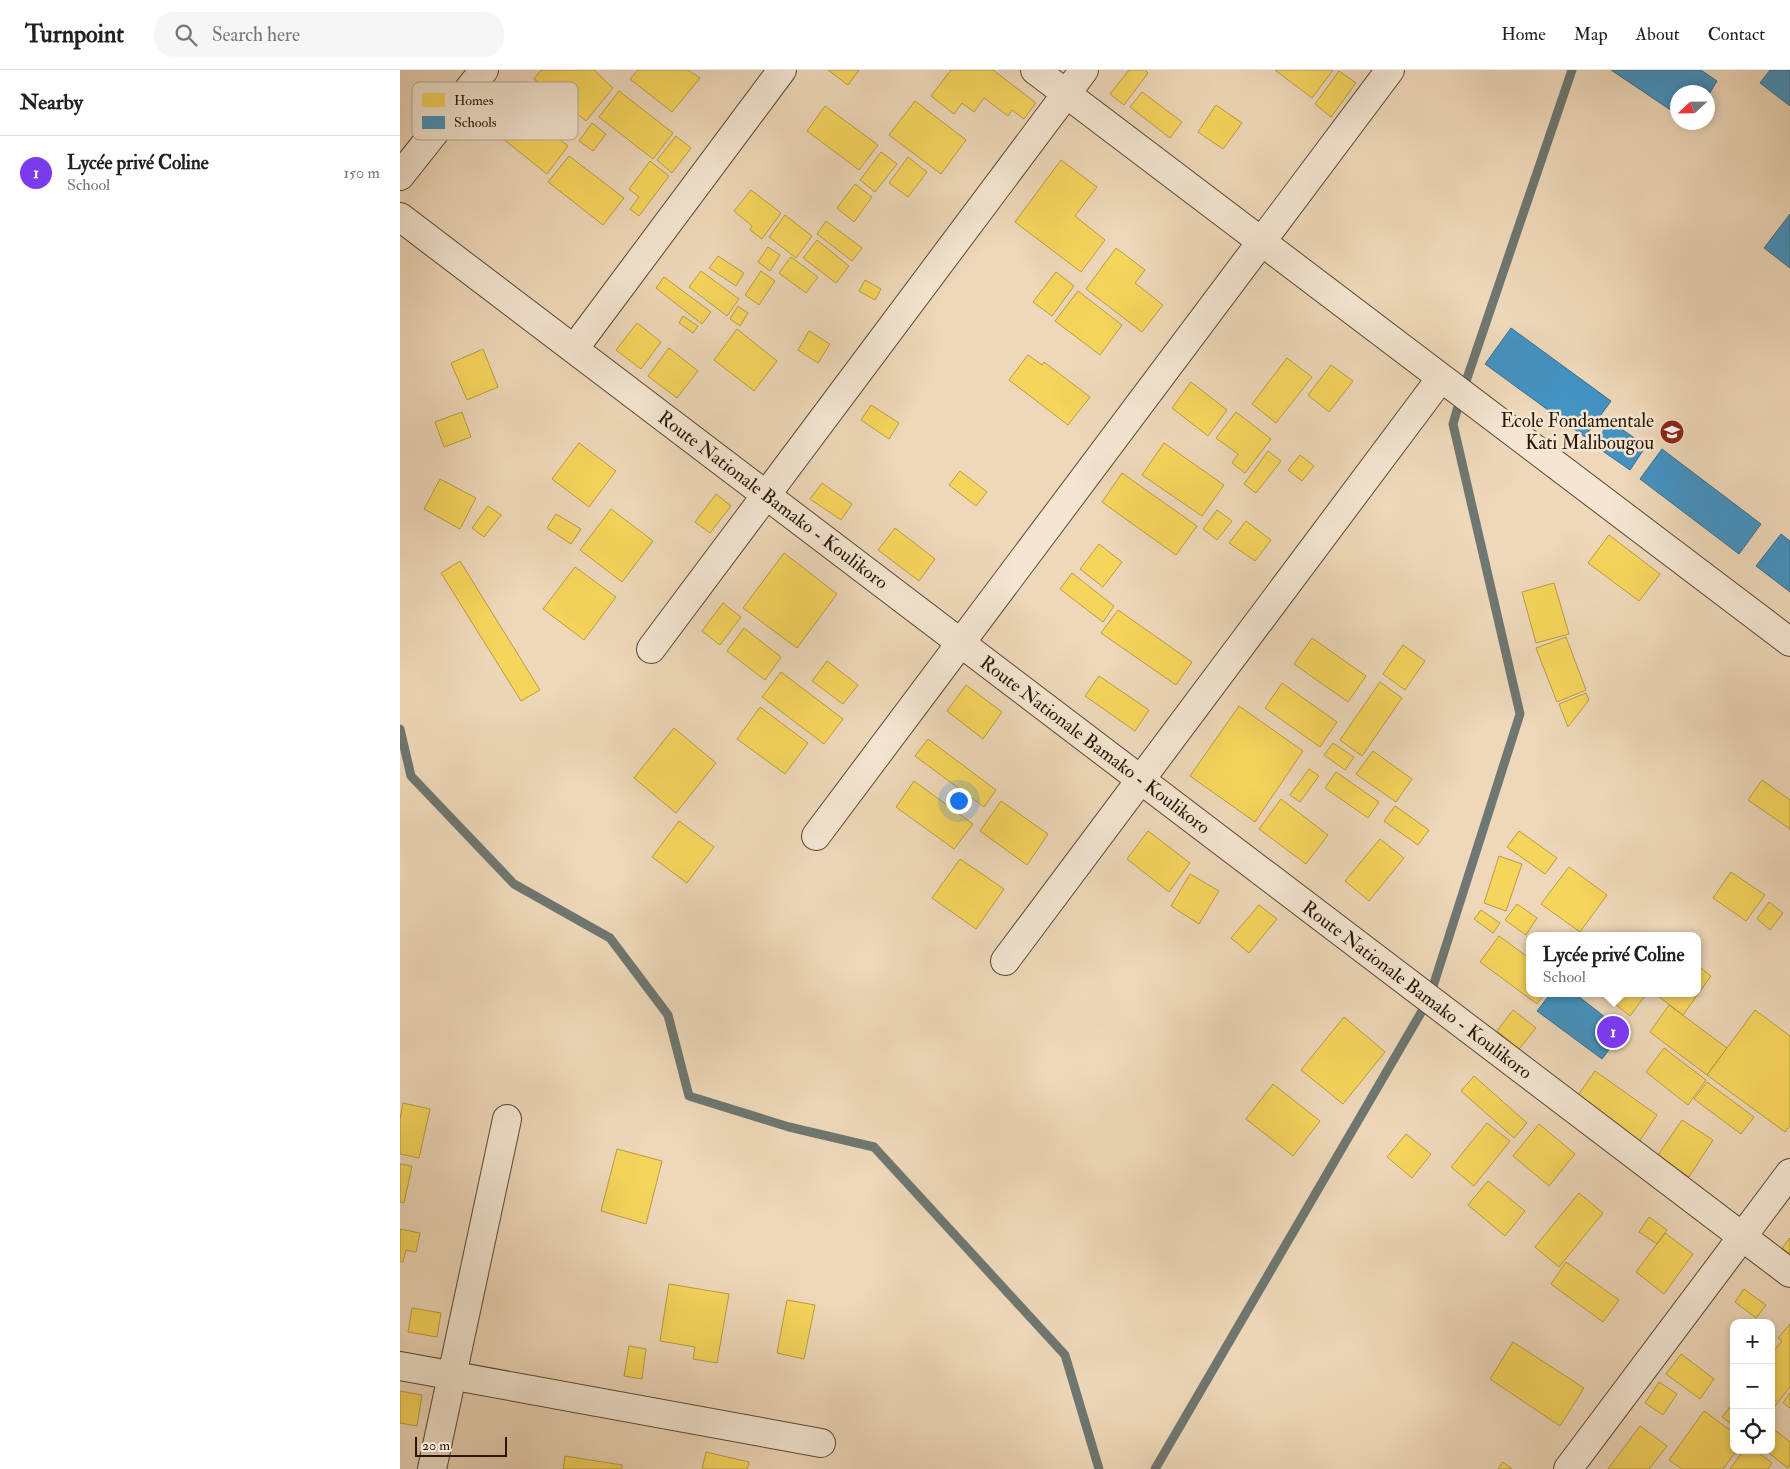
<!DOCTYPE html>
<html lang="en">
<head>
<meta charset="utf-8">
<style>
	:root { --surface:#fff; --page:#f6f6f6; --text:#202124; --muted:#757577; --line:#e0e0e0; --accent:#7c3aed }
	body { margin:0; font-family:"IM FELL Double Pica",serif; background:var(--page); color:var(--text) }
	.controls { position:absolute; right:15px; bottom:15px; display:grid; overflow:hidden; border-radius:10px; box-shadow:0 2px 8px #0003 }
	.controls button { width:45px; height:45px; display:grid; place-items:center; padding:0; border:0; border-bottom:1px solid var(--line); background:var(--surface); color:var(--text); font:25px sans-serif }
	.compass { position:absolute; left:1270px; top:15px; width:45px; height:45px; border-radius:50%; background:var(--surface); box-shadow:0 2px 8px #0003; rotate:248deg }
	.scale { position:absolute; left:15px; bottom:12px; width:92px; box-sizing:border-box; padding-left:5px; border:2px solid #271704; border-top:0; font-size:14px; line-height:18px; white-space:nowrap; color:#271704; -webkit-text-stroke:4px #f4e6d2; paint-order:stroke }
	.you { position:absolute; left:558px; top:730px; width:18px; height:18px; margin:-12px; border:4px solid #fff; border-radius:50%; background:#1a73e8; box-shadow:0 0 0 8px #1a73e833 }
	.badge { display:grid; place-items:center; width:32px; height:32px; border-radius:50%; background:var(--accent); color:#fff; font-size:16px; font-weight:700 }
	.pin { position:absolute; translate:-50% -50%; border:2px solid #fff; box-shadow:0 1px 5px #0006 }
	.popup { position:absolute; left:1126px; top:862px; width:175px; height:65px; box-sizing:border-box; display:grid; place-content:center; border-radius:10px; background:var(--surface); filter:drop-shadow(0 1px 4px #0005); font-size:16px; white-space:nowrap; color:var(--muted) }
	.popup b { font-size:19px; color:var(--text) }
	.popup::after { content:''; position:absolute; left:50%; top:100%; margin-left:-10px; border:10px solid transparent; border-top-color:var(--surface) }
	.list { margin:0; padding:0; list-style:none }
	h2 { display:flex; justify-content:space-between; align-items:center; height:65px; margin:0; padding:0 20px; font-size:21px }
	h2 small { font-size:16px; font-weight:400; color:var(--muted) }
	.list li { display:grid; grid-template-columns:32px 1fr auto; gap:15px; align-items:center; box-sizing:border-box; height:75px; padding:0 20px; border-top:1px solid var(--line) }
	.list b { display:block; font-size:19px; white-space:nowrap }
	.list p { margin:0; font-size:16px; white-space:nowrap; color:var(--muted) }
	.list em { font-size:16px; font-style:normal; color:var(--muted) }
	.icon { flex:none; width:28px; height:28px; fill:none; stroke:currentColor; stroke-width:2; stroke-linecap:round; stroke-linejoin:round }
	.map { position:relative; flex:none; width:1390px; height:1399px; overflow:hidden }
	header { display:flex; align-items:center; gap:30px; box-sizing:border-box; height:70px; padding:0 25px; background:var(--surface); border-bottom:1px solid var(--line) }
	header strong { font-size:24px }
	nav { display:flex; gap:28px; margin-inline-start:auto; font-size:18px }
	.search { width:350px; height:45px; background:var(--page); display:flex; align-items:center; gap:12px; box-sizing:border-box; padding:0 18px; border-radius:20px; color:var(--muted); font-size:19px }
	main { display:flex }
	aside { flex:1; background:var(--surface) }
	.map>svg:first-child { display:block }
	.homes { fill:#f6d55c; stroke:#b89c42 }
	.schools { fill:#4393c3; stroke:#3b6e8a }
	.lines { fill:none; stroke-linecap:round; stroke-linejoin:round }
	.stream { stroke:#6e7771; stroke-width:9 }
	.minor-casing { stroke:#594731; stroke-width:30 }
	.minor { stroke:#f4e6d2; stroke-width:28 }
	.labels { text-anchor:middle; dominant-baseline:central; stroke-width:5; stroke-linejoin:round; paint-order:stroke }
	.poi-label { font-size:19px; fill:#271704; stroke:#f4e6d2; text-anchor:end }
	.street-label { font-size:19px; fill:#271704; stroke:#f4e6d2 }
	.key { fill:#f4e6d2; stroke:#b6a894; stroke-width:1 }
	.key-label { font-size:14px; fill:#271704 }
</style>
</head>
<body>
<header>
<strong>Turnpoint</strong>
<div class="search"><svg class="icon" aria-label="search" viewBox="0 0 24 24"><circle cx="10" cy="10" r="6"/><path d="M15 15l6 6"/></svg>Search here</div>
<nav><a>Home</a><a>Map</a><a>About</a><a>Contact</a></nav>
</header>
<main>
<aside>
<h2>Nearby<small></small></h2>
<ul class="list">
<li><span class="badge">1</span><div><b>Lycée privé Coline</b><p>School</p></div><em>150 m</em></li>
</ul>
</aside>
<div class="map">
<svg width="1390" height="1399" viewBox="0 0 1390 1399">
	<rect width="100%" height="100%" fill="#eed8b9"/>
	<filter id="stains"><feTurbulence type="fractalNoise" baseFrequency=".004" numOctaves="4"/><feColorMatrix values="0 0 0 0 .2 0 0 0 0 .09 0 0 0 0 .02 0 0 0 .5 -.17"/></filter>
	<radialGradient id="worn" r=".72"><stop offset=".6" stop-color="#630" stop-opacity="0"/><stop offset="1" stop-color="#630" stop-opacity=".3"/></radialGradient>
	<path class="homes" d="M 141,0 L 194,0 L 213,18 L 186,51 L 134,9 Z
		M 238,0 L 288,0 L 300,8 L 272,42 L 230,9 Z
		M 428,0 L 459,0 L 448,15 Z
		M 551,0 L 593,0 L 636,33 L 624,49 L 612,40 L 608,46 L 584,28 L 574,42 L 562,33 L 554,44 L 531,26 Z
		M 729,0 L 745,0 L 748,3 L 724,35 L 710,24 Z
		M 875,0 L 933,0 L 912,28 Z
		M 939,1 L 956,13 L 931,47 L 915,34 Z
		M 219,21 L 273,63 L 253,89 L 199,47 Z
		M 742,22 L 782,52 L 770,68 L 730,37 Z
		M 515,31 L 566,70 L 541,104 L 489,65 Z
		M 816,35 L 842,53 L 823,79 L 798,62 Z
		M 425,36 L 478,75 L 459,100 L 407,61 Z
		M 119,37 L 168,76 L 147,104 L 97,64 Z
		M 192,53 L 206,64 L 193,81 L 179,71 Z
		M 276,66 L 291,78 L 272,103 L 257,90 Z
		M 481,82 L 497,94 L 475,122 L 460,110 Z
		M 169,86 L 224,128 L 203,155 L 148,112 Z
		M 508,87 L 527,102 L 508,127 L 489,113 Z
		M 661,90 L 697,117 L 675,146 L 705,170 L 681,202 L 615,152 Z
		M 250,91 L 269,106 L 239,146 L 230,139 L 239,127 L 229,119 Z
		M 455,114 L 472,127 L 454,152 L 437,138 Z
		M 351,120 L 381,143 L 362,169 L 350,160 L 352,156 L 334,141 Z
		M 385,145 L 412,166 L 396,188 L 369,167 Z
		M 426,151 L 462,178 L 452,191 L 417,164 Z
		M 417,170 L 449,196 L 436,213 L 403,188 Z
		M 368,177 L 380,185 L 370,201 L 358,192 Z
		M 716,178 L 745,200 L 735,213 L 763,235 L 742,262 L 686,219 Z
		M 318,186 L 344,203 L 336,216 L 309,198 Z
		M 391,187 L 418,207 L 406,223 L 379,203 Z
		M 301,201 L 339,229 L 327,246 L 289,217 Z
		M 361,201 L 375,211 L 359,235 L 345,225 Z
		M 656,202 L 674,216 L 652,246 L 633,232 Z
		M 264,207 L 311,242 L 302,254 L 256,218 Z
		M 465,210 L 481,219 L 475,230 L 459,221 Z
		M 678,221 L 722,255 L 700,285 L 655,251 Z
		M 338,236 L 348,243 L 340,256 L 330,249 Z
		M 283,246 L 298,256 L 293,263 L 279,253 Z
		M 237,253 L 261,272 L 241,299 L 216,280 Z
		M 337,259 L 377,291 L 354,321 L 314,290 Z
		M 409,261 L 430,274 L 418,293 L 398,280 Z
		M 269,278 L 298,301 L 277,328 L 248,306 Z
		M 83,279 L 98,317 L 67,330 L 51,293 Z
		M 628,285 L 642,295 L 644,292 L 690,327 L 668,355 L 609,310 Z
		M 887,288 L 912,307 L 876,353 L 852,334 Z
		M 931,295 L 953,311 L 929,342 L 908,325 Z
		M 791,312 L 827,340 L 808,366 L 772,338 Z
		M 471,335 L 499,353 L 489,369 L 461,350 Z
		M 62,342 L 71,367 L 44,377 L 35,352 Z
		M 836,342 L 871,369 L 845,403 L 832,393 L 838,384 L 816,368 Z
		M 179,373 L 216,401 L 189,437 L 152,409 Z
		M 764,373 L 824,415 L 802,446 L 742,405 Z
		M 868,381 L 881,391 L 856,423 L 844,414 Z
		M 900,385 L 914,396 L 902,411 L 888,400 Z
		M 560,401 L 587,422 L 576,436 L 549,415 Z
		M 722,403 L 797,456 L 776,485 L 702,432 Z
		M 40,409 L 76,428 L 60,459 L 24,439 Z
		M 422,413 L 452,434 L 441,450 L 410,429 Z
		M 316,424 L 331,436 L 310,463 L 295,452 Z
		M 88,436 L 101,445 L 84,467 L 72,458 Z
		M 211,439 L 253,471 L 222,512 L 180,480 Z
		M 817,440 L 832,451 L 817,470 L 803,459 Z
		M 156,444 L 181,459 L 171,474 L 147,458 Z
		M 846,451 L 871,470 L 855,491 L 829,473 Z
		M 495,458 L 535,489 L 519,511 L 478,480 Z
		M 1209,465 L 1260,504 L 1239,531 L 1188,493 Z
		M 699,474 L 722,492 L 703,517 L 680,499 Z
		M 384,483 L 437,524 L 397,578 L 343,538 Z
		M 60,491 L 140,620 L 121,631 L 41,503 Z
		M 175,497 L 216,527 L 184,570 L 143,539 Z
		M 672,503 L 714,536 L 703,552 L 660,519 Z
		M 1154,513 L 1169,564 L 1136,573 L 1122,522 Z
		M 323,533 L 341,547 L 320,575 L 302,561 Z
		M 718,540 L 792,592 L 776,615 L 701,563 Z
		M 344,558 L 381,587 L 365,610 L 327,581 Z
		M 1166,567 L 1186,620 L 1157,632 L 1136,578 Z
		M 912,568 L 966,606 L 948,632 L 894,594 Z
		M 1003,575 L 1025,591 L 1005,620 L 983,604 Z
		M 427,591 L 458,615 L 443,634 L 412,611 Z
		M 381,602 L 443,649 L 424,674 L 362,627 Z
		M 699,606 L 749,640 L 735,661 L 685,626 Z
		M 980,612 L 1002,628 L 962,686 L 940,670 Z
		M 882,613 L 937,652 L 920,677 L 865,638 Z
		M 566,615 L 602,642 L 583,669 L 547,641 Z
		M 1186,623 L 1189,630 L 1168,657 L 1159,634 Z
		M 839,636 L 903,681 L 855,752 L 790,706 Z
		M 360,637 L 408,673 L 385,704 L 337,669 Z
		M 274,658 L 316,693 L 276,743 L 234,708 Z
		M 528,669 L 596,720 L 584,737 L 515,686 Z
		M 933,673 L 954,687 L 945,700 L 924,685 Z
		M 973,681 L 1012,709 L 996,732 L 956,704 Z
		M 909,699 L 919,706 L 900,732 L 890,725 Z
		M 936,702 L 979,732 L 968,748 L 925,718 Z
		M 1362,710 L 1390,730 L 1390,759 L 1348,730 Z
		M 514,711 L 573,754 L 554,779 L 496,737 Z
		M 881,729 L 928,765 L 906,794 L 859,759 Z
		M 601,731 L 648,764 L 627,795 L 580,761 Z
		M 995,736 L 1029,760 L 1018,775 L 984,751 Z
		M 279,751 L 314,777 L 287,813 L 252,787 Z
		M 748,761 L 790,793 L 769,822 L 727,789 Z
		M 1119,761 L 1157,788 L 1145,804 L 1107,777 Z
		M 980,769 L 1004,788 L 969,831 L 945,811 Z
		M 1099,786 L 1122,794 L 1106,841 L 1084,833 Z
		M 560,789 L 604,819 L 576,859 L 532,828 Z
		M 1169,797 L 1207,825 L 1180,862 L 1141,834 Z
		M 1331,802 L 1365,825 L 1346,851 L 1313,828 Z
		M 790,804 L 819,821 L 799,854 L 771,836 Z
		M 1369,832 L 1383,843 L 1370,860 L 1357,849 Z
		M 1117,834 L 1137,848 L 1126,865 L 1105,850 Z
		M 859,835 L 877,849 L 849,883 L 831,868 Z
		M 1081,840 L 1100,853 L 1093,863 L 1074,849 Z
		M 1099,866 L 1129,888 L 1129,923 L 1145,923 L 1137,934 L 1080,892 Z
		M 1297,895 L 1311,906 L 1283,945 L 1258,926 L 1260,923 L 1297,923 Z
		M 1201,923 L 1247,923 L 1230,946 Z
		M 1269,935 L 1327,978 L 1307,1005 L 1250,962 Z
		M 1113,940 L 1136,958 L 1119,979 L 1097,961 Z
		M 1355,940 L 1390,966 L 1390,1056 L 1385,1062 L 1307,1005 Z
		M 944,947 L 985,982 L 943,1034 L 901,1000 Z
		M 1264,978 L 1306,1010 L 1288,1035 L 1246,1002 Z
		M 1195,1001 L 1257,1045 L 1238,1073 L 1176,1028 Z
		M 1074,1006 L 1127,1053 L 1114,1068 L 1061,1021 Z
		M 1307,1012 L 1354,1047 L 1341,1064 L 1294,1029 Z
		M 873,1014 L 920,1051 L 893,1086 L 846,1049 Z
		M 3,1033 L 30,1039 L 19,1088 L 0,1084 L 0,1049 Z
		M 1282,1050 L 1313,1070 L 1289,1107 L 1258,1085 Z
		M 1087,1053 L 1110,1071 L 1074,1116 L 1051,1097 Z
		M 1139,1054 L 1175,1084 L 1149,1116 L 1113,1086 Z
		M 1006,1064 L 1031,1084 L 1012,1108 L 987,1087 Z
		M 217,1079 L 262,1091 L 246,1154 L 201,1141 Z
		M 0,1094 L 12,1096 L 4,1133 L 0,1132 Z
		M 1088,1111 L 1125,1141 L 1105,1166 L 1068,1135 Z
		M 1179,1123 L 1203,1143 L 1159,1197 L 1135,1177 Z
		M 1249,1147 L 1267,1160 L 1257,1174 L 1239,1162 Z
		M 0,1159 L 20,1163 L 16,1182 L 6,1180 L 3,1192 L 0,1191 Z
		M 1265,1163 L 1293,1184 L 1264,1224 L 1236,1202 Z
		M 1390,1168 L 1390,1184 L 1382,1178 Z
		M 1166,1192 L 1219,1230 L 1203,1252 L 1151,1214 Z
		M 269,1214 L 329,1224 L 317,1293 L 293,1289 L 295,1277 L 260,1271 Z
		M 1344,1219 L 1366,1235 L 1356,1248 L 1335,1232 Z
		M 387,1230 L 415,1235 L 404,1289 L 377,1283 Z
		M 12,1238 L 41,1243 L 37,1267 L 8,1262 Z
		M 1390,1254 L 1390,1317 L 1371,1341 L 1371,1284 L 1382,1271 L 1378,1268 Z
		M 1113,1272 L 1184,1318 L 1160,1356 L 1090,1309 Z
		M 229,1276 L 246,1279 L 242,1309 L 224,1306 Z
		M 1281,1284 L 1314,1309 L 1300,1329 L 1266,1304 Z
		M 1259,1312 L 1277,1324 L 1263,1345 L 1245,1333 Z
		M 0,1321 L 22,1325 L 17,1356 L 0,1353 Z
		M 1390,1323 L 1390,1338 L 1383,1333 Z
		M 1334,1332 L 1334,1356 L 1322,1347 Z
		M 1304,1341 L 1334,1363 L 1334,1380 L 1337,1380 L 1323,1399 L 1282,1399 L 1269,1390 Z
		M 1240,1356 L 1267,1376 L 1249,1399 L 1208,1399 Z
		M 1371,1357 L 1390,1372 L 1390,1395 L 1388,1398 L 1365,1380 L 1371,1380 Z
		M 1344,1380 L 1355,1380 L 1372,1393 L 1368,1399 L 1330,1399 Z
		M 306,1382 L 349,1392 L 347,1399 L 302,1399 Z
		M 165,1386 L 222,1395 L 222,1399 L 163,1399 Z
		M 1103,1392 L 1112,1399 L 1098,1399 Z"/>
	<path class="schools" d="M 1211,0 L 1301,0 L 1317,11 L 1308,26 L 1308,22 L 1278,22 L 1278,45 Z
		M 1370,0 L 1390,0 L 1390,36 L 1360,13 Z
		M 1390,144 L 1390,198 L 1364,178 Z
		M 1111,258 L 1211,331 L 1185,367 L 1085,294 Z
		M 1210,351 L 1246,376 L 1230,400 L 1194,375 Z
		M 1262,379 L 1361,454 L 1339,484 L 1240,409 Z
		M 1381,464 L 1390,471 L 1390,522 L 1356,496 Z
		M 1151,923 L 1174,923 L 1223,961 L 1202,989 L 1137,941 Z"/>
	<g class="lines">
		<path class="stream" d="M 0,659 L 11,706 L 114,814 L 210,868 L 268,945 L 289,1026 L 389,1057 L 474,1077 L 665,1285 L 699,1399
			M 755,1399 L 1029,929 L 1120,644 L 1053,354 L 1062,323 L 1172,0"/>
		<defs>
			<path id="minor" d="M 635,0 L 1390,572
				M 0,106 L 84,0
				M 0,147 L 1390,1203
				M 174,279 L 382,0
				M 251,579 L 684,0
				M 416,766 L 990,0
				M 605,891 L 1041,308
				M 0,1296 L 421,1373
				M 32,1399 L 107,1049
				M 1168,1399 L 1390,1103"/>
		</defs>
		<use href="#minor" class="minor-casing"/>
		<use href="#minor" class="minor"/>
	</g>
	<defs>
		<symbol id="school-disc" viewBox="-11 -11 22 22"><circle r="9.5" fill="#8f2418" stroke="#f4e6d2"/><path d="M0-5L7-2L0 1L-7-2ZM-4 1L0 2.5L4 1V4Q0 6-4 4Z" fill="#fff"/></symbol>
	</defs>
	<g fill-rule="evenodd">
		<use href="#school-disc" x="1258" y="348" width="28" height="28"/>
	</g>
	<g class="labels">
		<g class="poi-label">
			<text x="1254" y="351">Ecole Fondamentale<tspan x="1254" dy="22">Kati Malibougou</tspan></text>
		</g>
		<g class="street-label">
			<text transform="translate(373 430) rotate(37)">Route Nationale Bamako - Koulikoro</text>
			<text transform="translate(695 675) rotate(37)">Route Nationale Bamako - Koulikoro</text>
			<text transform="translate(1017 920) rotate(37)">Route Nationale Bamako - Koulikoro</text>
		</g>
	</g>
	<rect x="12" y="12" width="166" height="58" rx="8" class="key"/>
	<rect x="22" y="23" width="23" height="14" fill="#f6d55c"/>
	<rect x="22" y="46" width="23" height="13" fill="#4393c3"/>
	<g class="key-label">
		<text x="54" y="35">Homes</text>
		<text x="54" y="57">Schools</text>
	</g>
	<rect width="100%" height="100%" filter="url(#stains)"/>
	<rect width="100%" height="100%" fill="url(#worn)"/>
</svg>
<div class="controls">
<button>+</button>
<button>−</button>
<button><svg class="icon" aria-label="locate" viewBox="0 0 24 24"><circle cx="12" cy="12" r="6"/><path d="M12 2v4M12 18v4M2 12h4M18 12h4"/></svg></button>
</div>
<svg class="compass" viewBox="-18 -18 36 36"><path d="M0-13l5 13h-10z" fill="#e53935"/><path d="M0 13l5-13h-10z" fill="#757577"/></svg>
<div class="scale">20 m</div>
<div class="you"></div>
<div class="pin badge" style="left:1213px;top:962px">1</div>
<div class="popup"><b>Lycée privé Coline</b>School</div>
</div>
</main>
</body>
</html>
